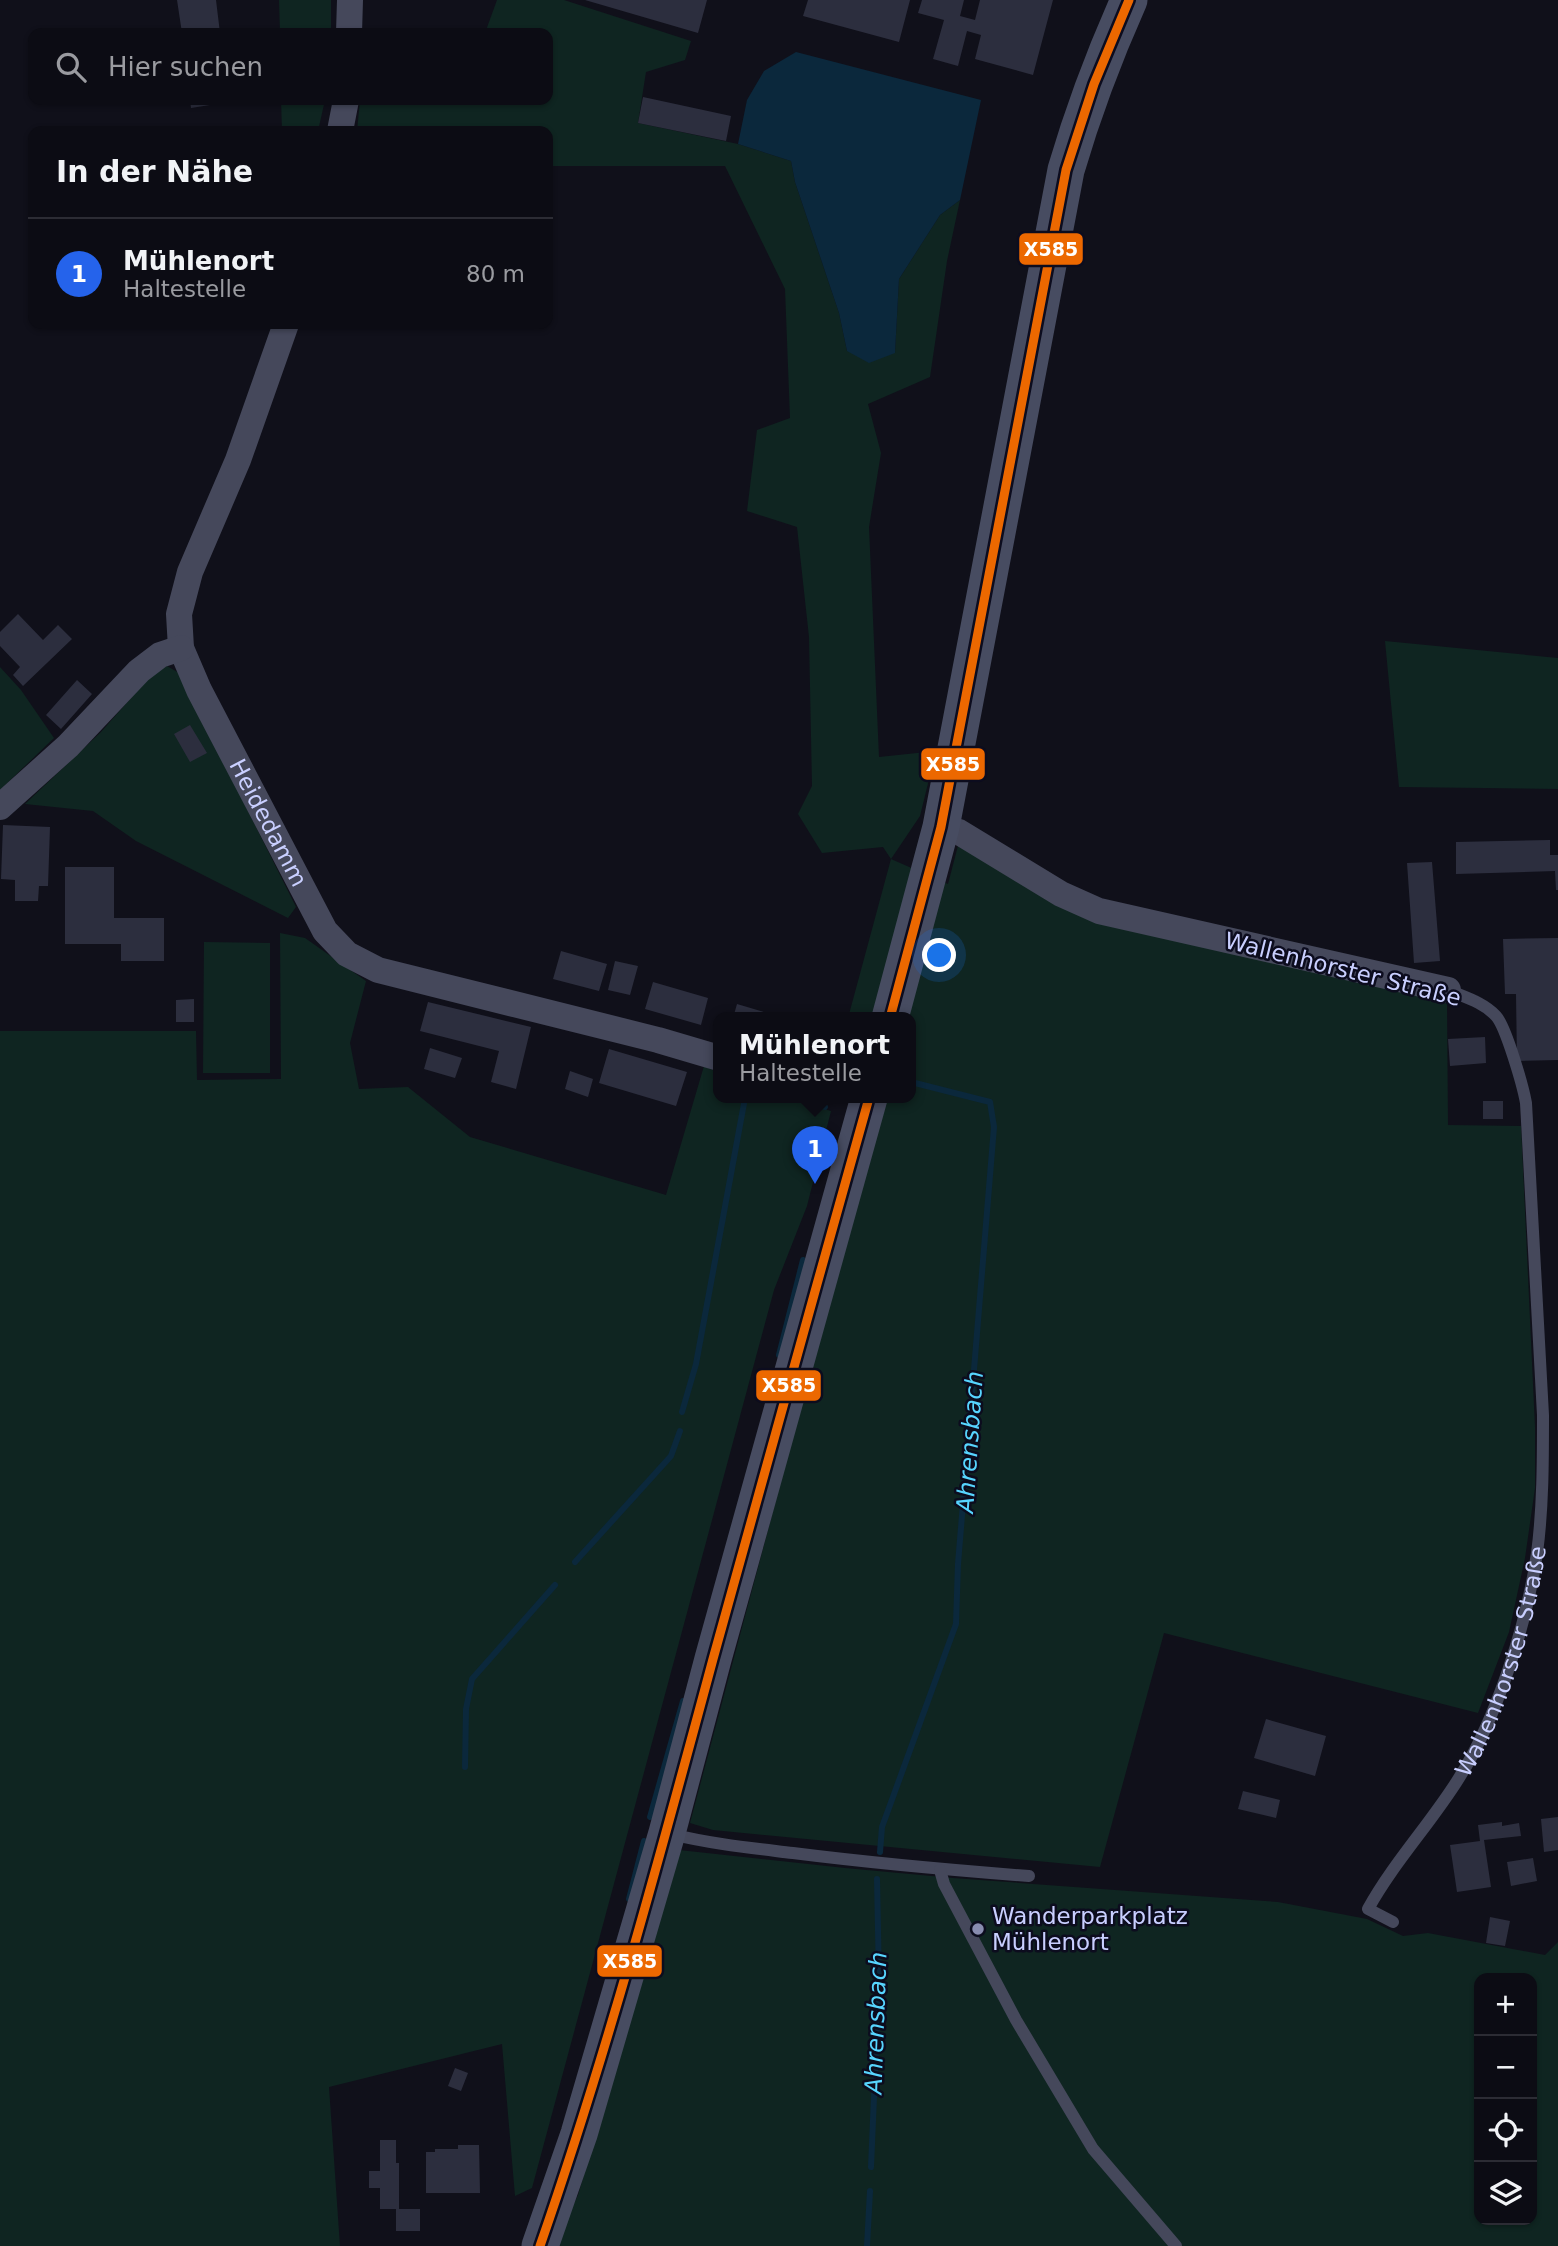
<!DOCTYPE html>
<html lang="de">
<head>
<meta charset="utf-8">
<style>
	:root { --surface:#0c0c14; --page:#15151d; --text:#f1f3f6; --muted:#9a9ba0; --line:#2c2c34; --accent:#2563eb }
	body { margin:0; font-family:"DejaVu Sans",sans-serif; background:var(--page); color:var(--text) }
	.controls { position:absolute; right:21px; bottom:21px; display:grid; overflow:hidden; border-radius:14px; box-shadow:0 2px 5px #0004 }
	.controls button { width:63px; height:63px; display:grid; place-items:center; padding:0; border:0; border-bottom:2px solid var(--line); background:var(--surface); color:var(--text); font:35px sans-serif }
	.you { position:absolute; left:940px; top:956px; width:24px; height:24px; margin:-18px; border:5px solid #fff; border-radius:50%; background:#1a73e8; box-shadow:0 0 0 10px #1a73e833 }
	.badge { display:grid; place-items:center; width:46px; height:46px; border-radius:50%; background:var(--accent); color:#fff; font-size:23px; font-weight:700 }
	.pin { position:absolute; translate:-50% -58px; filter:drop-shadow(0 2px 4px #0008) }
	.pin::after { content:''; position:absolute; top:37px; width:24px; height:21px; background:inherit; clip-path:polygon(0 0,100% 0,50% 100%) }
	.popup { position:absolute; left:713px; top:1012px; width:203px; height:91px; box-sizing:border-box; display:grid; place-content:center; border-radius:14px; background:var(--surface); filter:drop-shadow(0 2px 5px #0005); font-size:23px; white-space:nowrap; color:var(--muted) }
	.popup b { font-size:26px; color:var(--text) }
	.popup::after { content:''; position:absolute; left:50%; top:100%; margin-left:-14px; border:14px solid transparent; border-top-color:var(--surface) }
	.list { margin:0; padding:0; list-style:none }
	h2 { display:flex; justify-content:space-between; align-items:center; height:91px; margin:0; padding:0 28px; font-size:30px }
	h2 small { font-size:23px; font-weight:400; color:var(--muted) }
	.list li { display:grid; grid-template-columns:46px 1fr auto; gap:21px; align-items:center; box-sizing:border-box; height:112px; padding:0 28px; border-top:2px solid var(--line) }
	.list b { display:block; font-size:26px; white-space:nowrap }
	.list p { margin:0; font-size:23px; white-space:nowrap; color:var(--muted) }
	.list em { font-size:23px; font-style:normal; color:var(--muted) }
	.icon { flex:none; width:38px; height:38px; fill:none; stroke:currentColor; stroke-width:2; stroke-linecap:round; stroke-linejoin:round }
	.map { position:relative; flex:none; width:1558px; height:2246px; overflow:hidden }
	.search { position:absolute; background:var(--surface); box-shadow:0 2px 5px #0004; left:28px; top:28px; width:525px; height:77px; display:flex; align-items:center; gap:18px; box-sizing:border-box; padding:0 24px; border-radius:14px; color:var(--muted); font-size:26px }
	.panel { position:absolute; background:var(--surface); box-shadow:0 2px 5px #0004; left:28px; top:126px; width:525px; height:203px; border-radius:14px }
	.map>svg:first-child { display:block }
	.green { fill:#0f2521; fill-rule:evenodd }
	.water { fill:#0b283c }
	.lines { fill:none; stroke-linecap:round; stroke-linejoin:round }
	.stream { stroke:#0b283c; stroke-width:6 }
	.building { fill:#2c2e3e }
	.service { stroke:#45485b; stroke-width:12 }
	.minor { stroke:#45485b; stroke-width:26 }
	.secondary { stroke:#474c61; stroke-width:37 }
	.bus-1-casing { stroke:#0c0c1e; stroke-width:14 }
	.bus-1 { stroke:#ec6800; stroke-width:9 }
	.poi-dot { fill:#888caf; stroke:#0c0c1e; stroke-width:2.5 }
	.labels { text-anchor:middle; dominant-baseline:central; stroke-width:5; stroke-linejoin:round; paint-order:stroke }
	.street-label { font-size:23px; fill:#c9cfff; stroke:#0c0c1e }
	.poi-label { font-size:23px; fill:#c9cfff; stroke:#0c0c1e; text-anchor:start }
	.water-label { font-size:24px; font-style:italic; fill:#57d5ff; stroke:#0c0c1e }
	.line-badge { stroke:#0c0c1e; stroke-width:2.5 }
	.badge-label { font-size:19px; text-anchor:middle; font-weight:bold; fill:#fff }
</style>
</head>
<body>
<div class="map">
<svg width="1558" height="2246" viewBox="0 0 1558 2246">
	<rect width="100%" height="100%" fill="#10101a"/>
	<path class="green" d="M 279,0 L 331,0 L 331,33 L 280,33 Z
		M 497,0 L 564,0 L 691,41 L 685,60 L 646,72 L 638,123 L 738,144 L 791,161 L 795,182 L 839,313 L 847,351 L 895,353 L 899,279 L 940,215 L 960,200 L 947,261 L 930,377 L 868,404 L 881,453 L 869,527 L 879,757 L 936,751 L 920,816 L 891,859 L 948,884 L 959,842 L 1043,893 L 1447,1000 L 1448,1125 L 1521,1126 L 1535,1427 L 1535,1488 L 1525,1558 L 1509,1632 L 1478,1713 L 1164,1633 L 1100,1867 L 713,1830 L 690,1823 L 883,1098 L 911,1098 L 911,1018 L 848,1018 L 891,859 L 883,847 L 822,853 L 798,814 L 812,786 L 809,637 L 797,527 L 747,511 L 757,430 L 790,418 L 785,289 L 725,166 L 548,166 L 548,131 L 357,131 L 360,100 L 548,100 L 548,33 L 485,33 Z
		M 281,100 L 325,100 L 318,131 L 282,131 Z
		M 1385,641 L 1558,658 L 1558,789 L 1399,787 Z
		M 167,666 L 179,673 L 296,907 L 288,918 L 136,841 L 93,811 L 25,804 L 101,732 L 154,672 Z
		M 0,667 L 21,690 L 54,738 L 0,790 Z
		M 280,933 L 305,938 L 366,981 L 350,1043 L 359,1089 L 408,1087 L 470,1137 L 666,1195 L 704,1066 L 719,1073 L 719,1098 L 787,1098 L 831,1111 L 807,1206 L 774,1290 L 532,2188 L 515,2196 L 502,2044 L 329,2087 L 340,2246 L 0,2246 L 0,1031 L 196,1031 L 197,1080 L 281,1079 Z
		M 204,942 L 270,943 L 270,1073 L 203,1073 Z
		M 679,1850 L 845,1868 L 953,1878 L 1278,1902 L 1367,1919 L 1403,1936 L 1428,1933 L 1545,1955 L 1558,1942 L 1558,2246 L 554,2246 L 578,2195 ZM 1479,1978 L 1532,1978 L 1532,2220 L 1479,2220 Z"/>
	<path class="water" d="M 796,52 L 981,100 L 960,200 L 940,215 L 899,279 L 895,353 L 869,363 L 847,351 L 839,313 L 795,182 L 791,161 L 738,144 L 747,100 L 764,71 Z"/>
	<g class="lines">
		<path class="stream" d="M 795,1098 L 825,1107
			M 779,1355 L 803,1260
			M 682,1412 L 696,1364 L 745,1098
			M 575,1562 L 671,1456 L 680,1431
			M 465,1767 L 466,1709 L 472,1679 L 555,1585
			M 650,1817 L 683,1701
			M 880,1852 L 882,1827 L 956,1624 L 958,1564 L 994,1127 L 990,1102 L 911,1082
			M 629,1899 L 644,1841
			M 871,2167 L 879,1981 L 877,1879
			M 867,2246 L 870,2191"/>
	</g>
	<path class="building" d="M 177,0 L 216,0 L 220,33 L 182,33 Z
		M 585,0 L 707,0 L 698,33 Z
		M 808,0 L 910,0 L 899,42 L 803,16 Z
		M 922,0 L 964,0 L 960,16 L 975,20 L 980,0 L 1053,0 L 1033,75 L 975,59 L 981,35 L 967,31 L 958,66 L 933,59 L 944,20 L 918,13 Z
		M 643,97 L 731,116 L 726,141 L 638,123 Z
		M 190,100 L 229,100 L 229,102 L 191,108 Z
		M 18,614 L 43,640 L 58,625 L 72,639 L 23,686 L 13,675 L 20,667 L 0,646 L 0,632 Z
		M 77,680 L 92,694 L 61,729 L 46,715 Z
		M 190,725 L 207,753 L 190,762 L 174,734 Z
		M 3,825 L 50,827 L 48,886 L 39,886 L 38,901 L 15,901 L 15,880 L 1,879 Z
		M 1550,840 L 1550,855 L 1558,855 L 1558,890 L 1556,890 L 1555,871 L 1456,874 L 1456,842 Z
		M 1432,862 L 1440,961 L 1414,963 L 1407,863 Z
		M 65,867 L 114,867 L 114,918 L 164,918 L 164,961 L 121,961 L 121,944 L 65,944 Z
		M 1558,938 L 1558,1060 L 1517,1061 L 1516,994 L 1505,994 L 1503,939 Z
		M 561,951 L 607,964 L 599,991 L 553,979 Z
		M 615,961 L 638,966 L 630,995 L 608,990 Z
		M 653,982 L 708,998 L 701,1025 L 645,1009 Z
		M 194,999 L 194,1022 L 176,1022 L 176,1000 Z
		M 428,1002 L 531,1027 L 516,1089 L 491,1082 L 499,1051 L 420,1031 Z
		M 737,1004 L 774,1015 L 781,1018 L 733,1018 Z
		M 1485,1037 L 1486,1063 L 1450,1066 L 1448,1039 Z
		M 430,1048 L 462,1058 L 455,1078 L 424,1069 Z
		M 609,1049 L 687,1072 L 676,1106 L 599,1083 Z
		M 570,1071 L 593,1079 L 588,1097 L 565,1089 Z
		M 1483,1101 L 1503,1101 L 1503,1119 L 1483,1119 Z
		M 1266,1719 L 1326,1736 L 1315,1776 L 1254,1758 Z
		M 1243,1791 L 1280,1800 L 1276,1818 L 1238,1809 Z
		M 1558,1817 L 1558,1850 L 1544,1852 L 1541,1819 Z
		M 1502,1822 L 1502,1826 L 1519,1823 L 1521,1836 L 1484,1840 L 1491,1887 L 1457,1892 L 1450,1845 L 1480,1841 L 1478,1825 Z
		M 1533,1858 L 1537,1881 L 1511,1886 L 1507,1862 Z
		M 1490,1917 L 1510,1921 L 1505,1946 L 1486,1943 Z
		M 455,2068 L 468,2073 L 461,2091 L 448,2086 Z
		M 380,2140 L 396,2140 L 396,2163 L 399,2163 L 399,2209 L 420,2209 L 420,2231 L 396,2231 L 396,2209 L 380,2209 L 380,2188 L 369,2188 L 369,2171 L 380,2171 Z
		M 458,2145 L 479,2145 L 480,2193 L 426,2193 L 426,2152 L 435,2152 L 435,2149 L 458,2149 Z"/>
	<g class="lines">
		<g class="service">
			<path d="M 671,1834 C 711,1844 752,1848 793,1853 C 872,1863 950,1870 1029,1876"/>
			<path d="M 940,1870 L 944,1884 L 1016,2020 L 1093,2149 L 1176,2246"/>
			<path id="s1" d="M 1393,1922 L 1368,1909 C 1394,1862 1431,1823 1459,1778 C 1497,1718 1527,1623 1537,1553 C 1543,1508 1543,1460 1543,1415 L 1526,1103 C 1523,1086 1506,1027 1496,1016 C 1483,1002 1464,997 1448,990"/>
		</g>
		<g class="minor">
			<path d="M 349,33 L 350,0"/>
			<path d="M 340,131 L 346,100"/>
			<path id="s2" d="M 286,324 L 238,460 L 190,572 L 179,614 L 181,648 L 199,690 L 325,931 L 347,954 L 378,970 L 658,1040 L 719,1058"/>
			<path d="M 0,807 L 68,746 L 139,671 L 160,655 L 181,648"/>
			<path d="M 941,827 L 959,832 L 1061,894 L 1099,911 L 1448,990"/>
		</g>
		<path class="secondary" d="M 890,1018 L 941,827 L 1066,170 C 1083,112 1104,56 1129,0
			M 540,2246 L 579,2134 L 667,1833 L 713,1659 L 869,1098"/>
		<defs>
			<path id="bus-1" d="M 890,1018 L 941,827 L 1066,170 L 1094,84 L 1129,0
				M 540,2246 C 607,2053 660,1856 713,1659 C 764,1472 817,1285 869,1098"/>
		</defs>
		<use href="#bus-1" class="bus-1-casing"/>
		<use href="#bus-1" class="bus-1"/>
	</g>
	<circle class="poi-dot" cx="978" cy="1929" r="7"/>
	<g class="labels">
		<g class="street-label">
			<text stroke="none"><textPath href="#s2" startOffset="539">Heidedamm</textPath></text>
			<text transform="translate(1343 969) rotate(14)">Wallenhorster Straße</text>
			<text stroke="none"><textPath href="#s1" startOffset="313">Wallenhorster Straße</textPath></text>
		</g>
		<g class="poi-label">
			<text x="992" y="1916">Wanderparkplatz<tspan x="992" dy="26">Mühlenort</tspan></text>
		</g>
		<g class="water-label">
			<text transform="translate(970 1442) rotate(-86)">Ahrensbach</text>
			<text transform="translate(876 2023) rotate(-88)">Ahrensbach</text>
		</g>
	</g>
	<g class="line-badge">
		<rect x="1018" y="232" width="66" height="34" rx="7" fill="#ec6800"/>
		<rect x="920" y="747" width="66" height="34" rx="7" fill="#ec6800"/>
		<rect x="755" y="1369" width="67" height="33" rx="7" fill="#ec6800"/>
		<rect x="596" y="1944" width="67" height="34" rx="7" fill="#ec6800"/>
	</g>
	<g class="badge-label">
		<text x="1051" y="256">X585</text>
		<text x="953" y="771">X585</text>
		<text x="789" y="1392">X585</text>
		<text x="630" y="1968">X585</text>
	</g>
</svg>
<div class="controls">
<button>+</button>
<button>−</button>
<button><svg class="icon" aria-label="locate" viewBox="0 0 24 24"><circle cx="12" cy="12" r="6"/><path d="M12 2v4M12 18v4M2 12h4M18 12h4"/></svg></button>
<button><svg class="icon" aria-label="layers" viewBox="0 0 24 24"><path d="M12 4l9 5-9 5-9-5zM3 14l9 5 9-5"/></svg></button>
</div>
<div class="you"></div>
<div class="pin badge" style="left:815px;top:1184px">1</div>
<div class="popup"><b>Mühlenort</b>Haltestelle</div>
<div class="search"><svg class="icon" aria-label="search" viewBox="0 0 24 24"><circle cx="10" cy="10" r="6"/><path d="M15 15l6 6"/></svg>Hier suchen</div>
<section class="panel">
<h2>In der Nähe<small></small></h2>
<ul class="list">
<li><span class="badge">1</span><div><b>Mühlenort</b><p>Haltestelle</p></div><em>80 m</em></li>
</ul>
</section>
</div>
</body>
</html>
